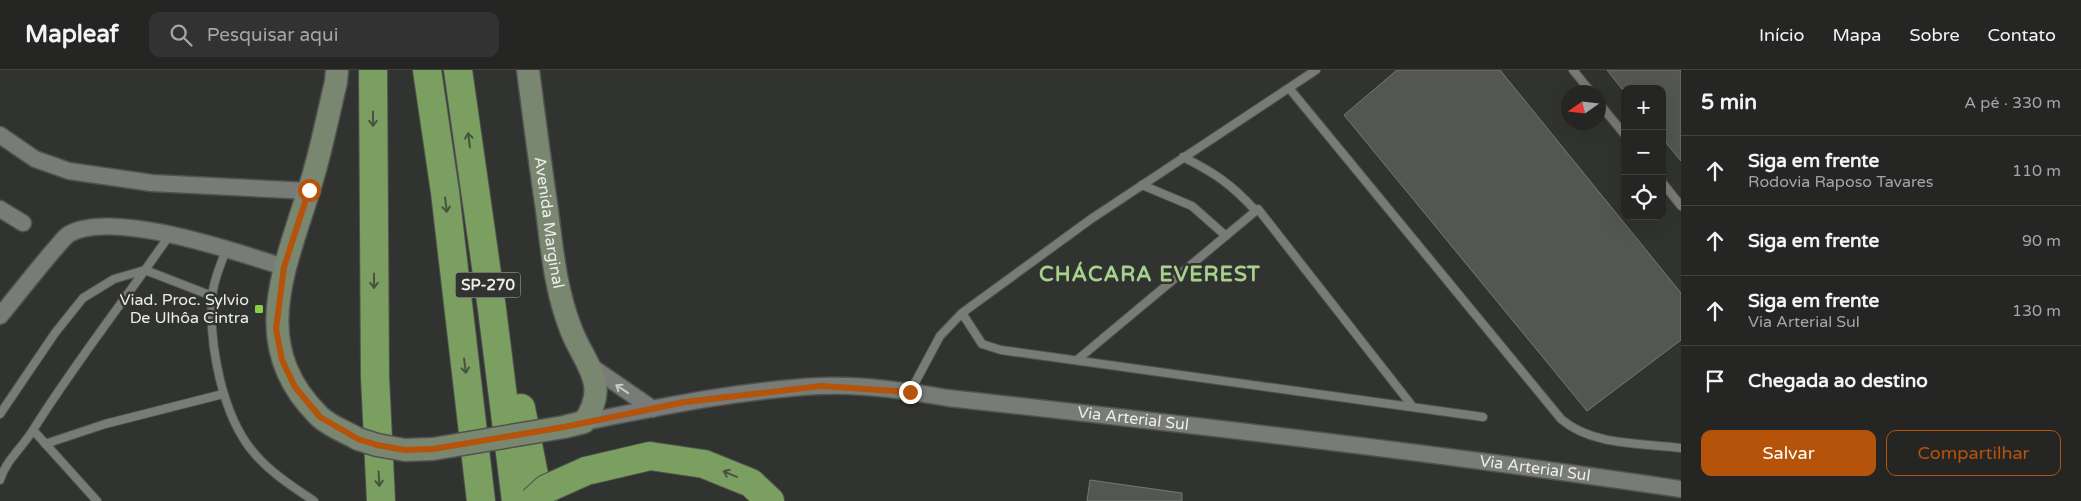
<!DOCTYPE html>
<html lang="pt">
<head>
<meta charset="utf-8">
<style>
	:root { --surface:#252624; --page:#313231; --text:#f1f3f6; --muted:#a3a5a6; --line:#424341; --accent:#b45309 }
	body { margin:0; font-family:"Varela Round",sans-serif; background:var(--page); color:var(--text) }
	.controls { position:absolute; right:15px; top:15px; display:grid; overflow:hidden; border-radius:10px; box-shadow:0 5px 20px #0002 }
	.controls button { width:45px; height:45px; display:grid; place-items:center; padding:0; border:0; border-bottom:1px solid var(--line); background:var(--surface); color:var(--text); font:25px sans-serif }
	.compass { position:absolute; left:1561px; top:15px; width:45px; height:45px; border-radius:50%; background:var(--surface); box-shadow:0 5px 20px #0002; rotate:256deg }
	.stop { position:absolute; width:15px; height:15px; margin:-11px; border:4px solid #b45309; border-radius:50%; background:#fff }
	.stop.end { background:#b45309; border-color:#fff; box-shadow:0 1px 5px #0008 }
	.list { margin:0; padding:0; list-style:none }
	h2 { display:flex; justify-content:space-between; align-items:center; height:65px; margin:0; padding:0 20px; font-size:21px }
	h2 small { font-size:16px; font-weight:400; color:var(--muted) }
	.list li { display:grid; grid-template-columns:32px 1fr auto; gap:15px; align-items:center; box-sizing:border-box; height:70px; padding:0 20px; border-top:1px solid var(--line) }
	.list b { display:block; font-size:19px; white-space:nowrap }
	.list p { margin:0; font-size:16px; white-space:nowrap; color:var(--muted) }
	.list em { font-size:16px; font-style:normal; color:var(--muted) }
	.actions { display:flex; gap:10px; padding:15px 20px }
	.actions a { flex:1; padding:11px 0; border:1px solid var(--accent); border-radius:10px; text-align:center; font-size:18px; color:var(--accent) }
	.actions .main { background:var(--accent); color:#fff }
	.icon { flex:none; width:28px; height:28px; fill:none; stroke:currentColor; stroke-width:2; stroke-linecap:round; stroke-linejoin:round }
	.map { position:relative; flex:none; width:1681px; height:431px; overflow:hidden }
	header { display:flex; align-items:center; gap:30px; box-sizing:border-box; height:70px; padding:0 25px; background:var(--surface); border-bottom:1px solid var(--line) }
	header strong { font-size:24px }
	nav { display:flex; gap:28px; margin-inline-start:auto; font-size:18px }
	.search { width:350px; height:45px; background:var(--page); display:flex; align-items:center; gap:12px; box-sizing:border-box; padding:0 18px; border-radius:10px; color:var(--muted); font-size:19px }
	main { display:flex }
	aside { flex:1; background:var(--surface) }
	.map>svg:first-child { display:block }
	.building { fill:#535652; stroke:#757773 }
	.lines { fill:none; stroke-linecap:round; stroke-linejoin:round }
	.lane-casing { stroke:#50524f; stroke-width:10 }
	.street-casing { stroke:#50524f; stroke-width:19 }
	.secondary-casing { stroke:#50524f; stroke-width:25 }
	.highway-casing { stroke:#50524f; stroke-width:30 }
	.lane { stroke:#787b77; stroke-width:8 }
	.street { stroke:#787b77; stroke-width:16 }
	.secondary { stroke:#798670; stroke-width:22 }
	.highway { stroke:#7a9f61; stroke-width:28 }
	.secondary-bridge-casing { stroke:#50524f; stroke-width:25; stroke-linecap:butt }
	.highway-bridge-casing { stroke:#50524f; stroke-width:30; stroke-linecap:butt }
	.secondary-bridge { stroke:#798670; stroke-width:22 }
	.highway-bridge { stroke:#7a9f61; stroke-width:28 }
	.oneway { stroke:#47533f }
	.oneway2 { stroke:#c9cbc8 }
	.route { stroke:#b45309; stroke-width:6 }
	.poi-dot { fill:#86cf4b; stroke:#313330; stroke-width:2 }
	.labels { text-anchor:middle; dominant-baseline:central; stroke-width:5; stroke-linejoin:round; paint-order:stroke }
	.shield { fill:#313330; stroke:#b4b5b3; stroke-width:1 }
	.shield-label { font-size:15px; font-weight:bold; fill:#ecedeb }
	.street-label { font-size:16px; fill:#ecedeb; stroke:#313330 }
	.poi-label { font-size:16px; fill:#ecedeb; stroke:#313330; text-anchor:end }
	.district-label { font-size:21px; font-weight:bold; letter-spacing:1px; fill:#a8d18e; stroke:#313330 }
</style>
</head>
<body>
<header>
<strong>Mapleaf</strong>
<div class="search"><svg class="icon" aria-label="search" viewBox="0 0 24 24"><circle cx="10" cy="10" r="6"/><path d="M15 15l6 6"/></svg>Pesquisar aqui</div>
<nav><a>Início</a><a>Mapa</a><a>Sobre</a><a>Contato</a></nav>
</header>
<main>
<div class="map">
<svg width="1681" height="431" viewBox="0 0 1681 431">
	<rect width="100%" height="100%" fill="#313330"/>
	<path class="building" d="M 1397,0 L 1500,0 L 1681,223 L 1681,270 L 1587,341 L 1344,45 Z
		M 1607,0 L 1681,0 L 1681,91 L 1662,68 L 1662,19 L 1622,19 Z
		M 1090,410 L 1182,423 L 1182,431 L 1087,431 Z"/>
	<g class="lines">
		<defs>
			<path id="lane" d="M 1573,0 L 1591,22
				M 1289,18 L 1561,349 C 1592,376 1642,373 1681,378
				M 1598,32 L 1625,65
				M 1183,87 C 1215,103 1231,114 1255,140
				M 1662,112 L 1681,136
				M 1142,115 L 1192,136 L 1226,166
				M 226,180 C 221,194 213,211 212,227 C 209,275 222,346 254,383 C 271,403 293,417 314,431
				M 962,243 L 982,274 L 1001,280 L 1483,347
				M 1077,290 L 1258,139 L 1413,337
				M 910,322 L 940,266 L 962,243 L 1091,149 L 1316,0
				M 0,344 L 55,263 L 83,228 L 114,209 L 145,200 L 212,226
				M 33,360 L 97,431
				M 45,374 L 105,354 L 223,324
				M 0,410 C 6,390 22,378 33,360 C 75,293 124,231 169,166"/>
			<g id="street">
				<path d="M 0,65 L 35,89 L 69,101 L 152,113 L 309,121"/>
				<path d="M 0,139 L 23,153"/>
				<path d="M 0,246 C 18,224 35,202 53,181 C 58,176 63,168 69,164 C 113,139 236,182 284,197"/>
				<path d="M 592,297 L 653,339"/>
				<path id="s1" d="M 584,352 C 661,337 741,320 820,316 C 859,314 910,321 948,328 C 1193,355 1437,383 1681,419"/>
			</g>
			<g id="secondary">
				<path d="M 337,0 L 336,12 C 327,49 320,87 308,123 C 283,203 249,277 319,346 C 329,356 346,362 358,369"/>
				<path id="s2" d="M 528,0 C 534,47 540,93 547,140 C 552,181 556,223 572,262 C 586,296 610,315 584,352 L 564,357"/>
			</g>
			<path id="highway" d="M 373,0 L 375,307 L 381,431
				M 427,0 L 445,122 L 481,431
				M 458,0 L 492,239 L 516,431
				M 521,338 L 534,405 L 543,431
				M 586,401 L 650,386 L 704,394 L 751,413 L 770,431"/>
		</defs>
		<use href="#lane" class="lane-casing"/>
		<use href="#street" class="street-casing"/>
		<use href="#secondary" class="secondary-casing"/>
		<use href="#highway" class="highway-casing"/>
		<use href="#lane" class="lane"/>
		<use href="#street" class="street"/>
		<use href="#secondary" class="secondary"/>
		<use href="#highway" class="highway"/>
		<defs>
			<path id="secondary-bridge" d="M 358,369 L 377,375 L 405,380 L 433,379 L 564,357"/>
			<path id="highway-bridge" d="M 533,431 L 546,419 L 586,401"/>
		</defs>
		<use href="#secondary-bridge" class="secondary-bridge-casing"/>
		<use href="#highway-bridge" class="highway-bridge-casing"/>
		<use href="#secondary-bridge" class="secondary-bridge"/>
		<use href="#highway-bridge" class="highway-bridge"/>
	</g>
	<defs><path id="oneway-shaft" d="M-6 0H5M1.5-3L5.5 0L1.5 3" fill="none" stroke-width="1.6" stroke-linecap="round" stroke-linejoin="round" transform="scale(1.25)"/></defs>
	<g class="oneway">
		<use href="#oneway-shaft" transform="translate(373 49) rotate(90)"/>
		<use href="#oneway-shaft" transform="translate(469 70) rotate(-97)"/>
		<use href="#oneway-shaft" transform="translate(446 135) rotate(83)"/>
		<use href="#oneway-shaft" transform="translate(374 211) rotate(90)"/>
		<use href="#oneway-shaft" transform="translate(465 296) rotate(83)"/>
		<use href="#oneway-shaft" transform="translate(730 404) rotate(-157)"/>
		<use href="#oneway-shaft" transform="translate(379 409) rotate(87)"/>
	</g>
	<use class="oneway2" href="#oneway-shaft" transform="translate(622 319) rotate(-146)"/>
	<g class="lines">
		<path class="route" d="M 309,120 L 284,197 L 276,259 L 282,290 L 295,317 L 320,347 L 358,369 L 377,375 L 405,380 L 433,379 L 564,357 L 685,332 L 821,316 L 910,322"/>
	</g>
	<rect class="poi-dot" x="254" y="234" width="10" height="10" rx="2.5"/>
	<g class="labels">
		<rect class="shield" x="455.5" y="202.5" width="65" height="25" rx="4"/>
		<g class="shield-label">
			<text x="488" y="215">SP-270</text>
		</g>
		<g class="street-label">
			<text stroke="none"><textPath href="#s2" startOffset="154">Avenida Marginal</textPath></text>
			<text stroke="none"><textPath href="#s1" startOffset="554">Via Arterial Sul</textPath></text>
			<text stroke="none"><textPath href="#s1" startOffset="959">Via Arterial Sul</textPath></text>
		</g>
		<g class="poi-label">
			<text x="249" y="230">Viad. Proc. Sylvio<tspan x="249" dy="18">De Ulhôa Cintra</tspan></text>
		</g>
		<g class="district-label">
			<text x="1150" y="204">CHÁCARA EVEREST</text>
		</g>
	</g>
</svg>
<div class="controls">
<button>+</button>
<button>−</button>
<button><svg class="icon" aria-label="locate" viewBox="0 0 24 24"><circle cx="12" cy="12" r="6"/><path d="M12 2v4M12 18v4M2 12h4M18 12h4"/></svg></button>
</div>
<svg class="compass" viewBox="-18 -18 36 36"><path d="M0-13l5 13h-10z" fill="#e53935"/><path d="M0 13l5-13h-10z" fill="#a3a5a6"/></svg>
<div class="stop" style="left:309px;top:120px"></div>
<div class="stop end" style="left:910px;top:322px"></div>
</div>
<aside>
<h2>5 min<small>A pé · 330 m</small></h2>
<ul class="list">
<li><svg class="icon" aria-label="ahead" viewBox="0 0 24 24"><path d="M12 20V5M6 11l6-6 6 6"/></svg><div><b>Siga em frente</b><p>Rodovia Raposo Tavares</p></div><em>110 m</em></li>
<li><svg class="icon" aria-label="ahead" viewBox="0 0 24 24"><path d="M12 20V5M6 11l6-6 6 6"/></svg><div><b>Siga em frente</b></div><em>90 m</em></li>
<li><svg class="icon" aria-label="ahead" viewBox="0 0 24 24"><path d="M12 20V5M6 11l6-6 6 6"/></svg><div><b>Siga em frente</b><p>Via Arterial Sul</p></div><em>130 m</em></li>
<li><svg class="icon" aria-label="arrive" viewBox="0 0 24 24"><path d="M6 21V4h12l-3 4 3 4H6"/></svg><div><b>Chegada ao destino</b></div></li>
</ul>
<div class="actions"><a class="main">Salvar</a><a>Compartilhar</a></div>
</aside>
</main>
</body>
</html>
